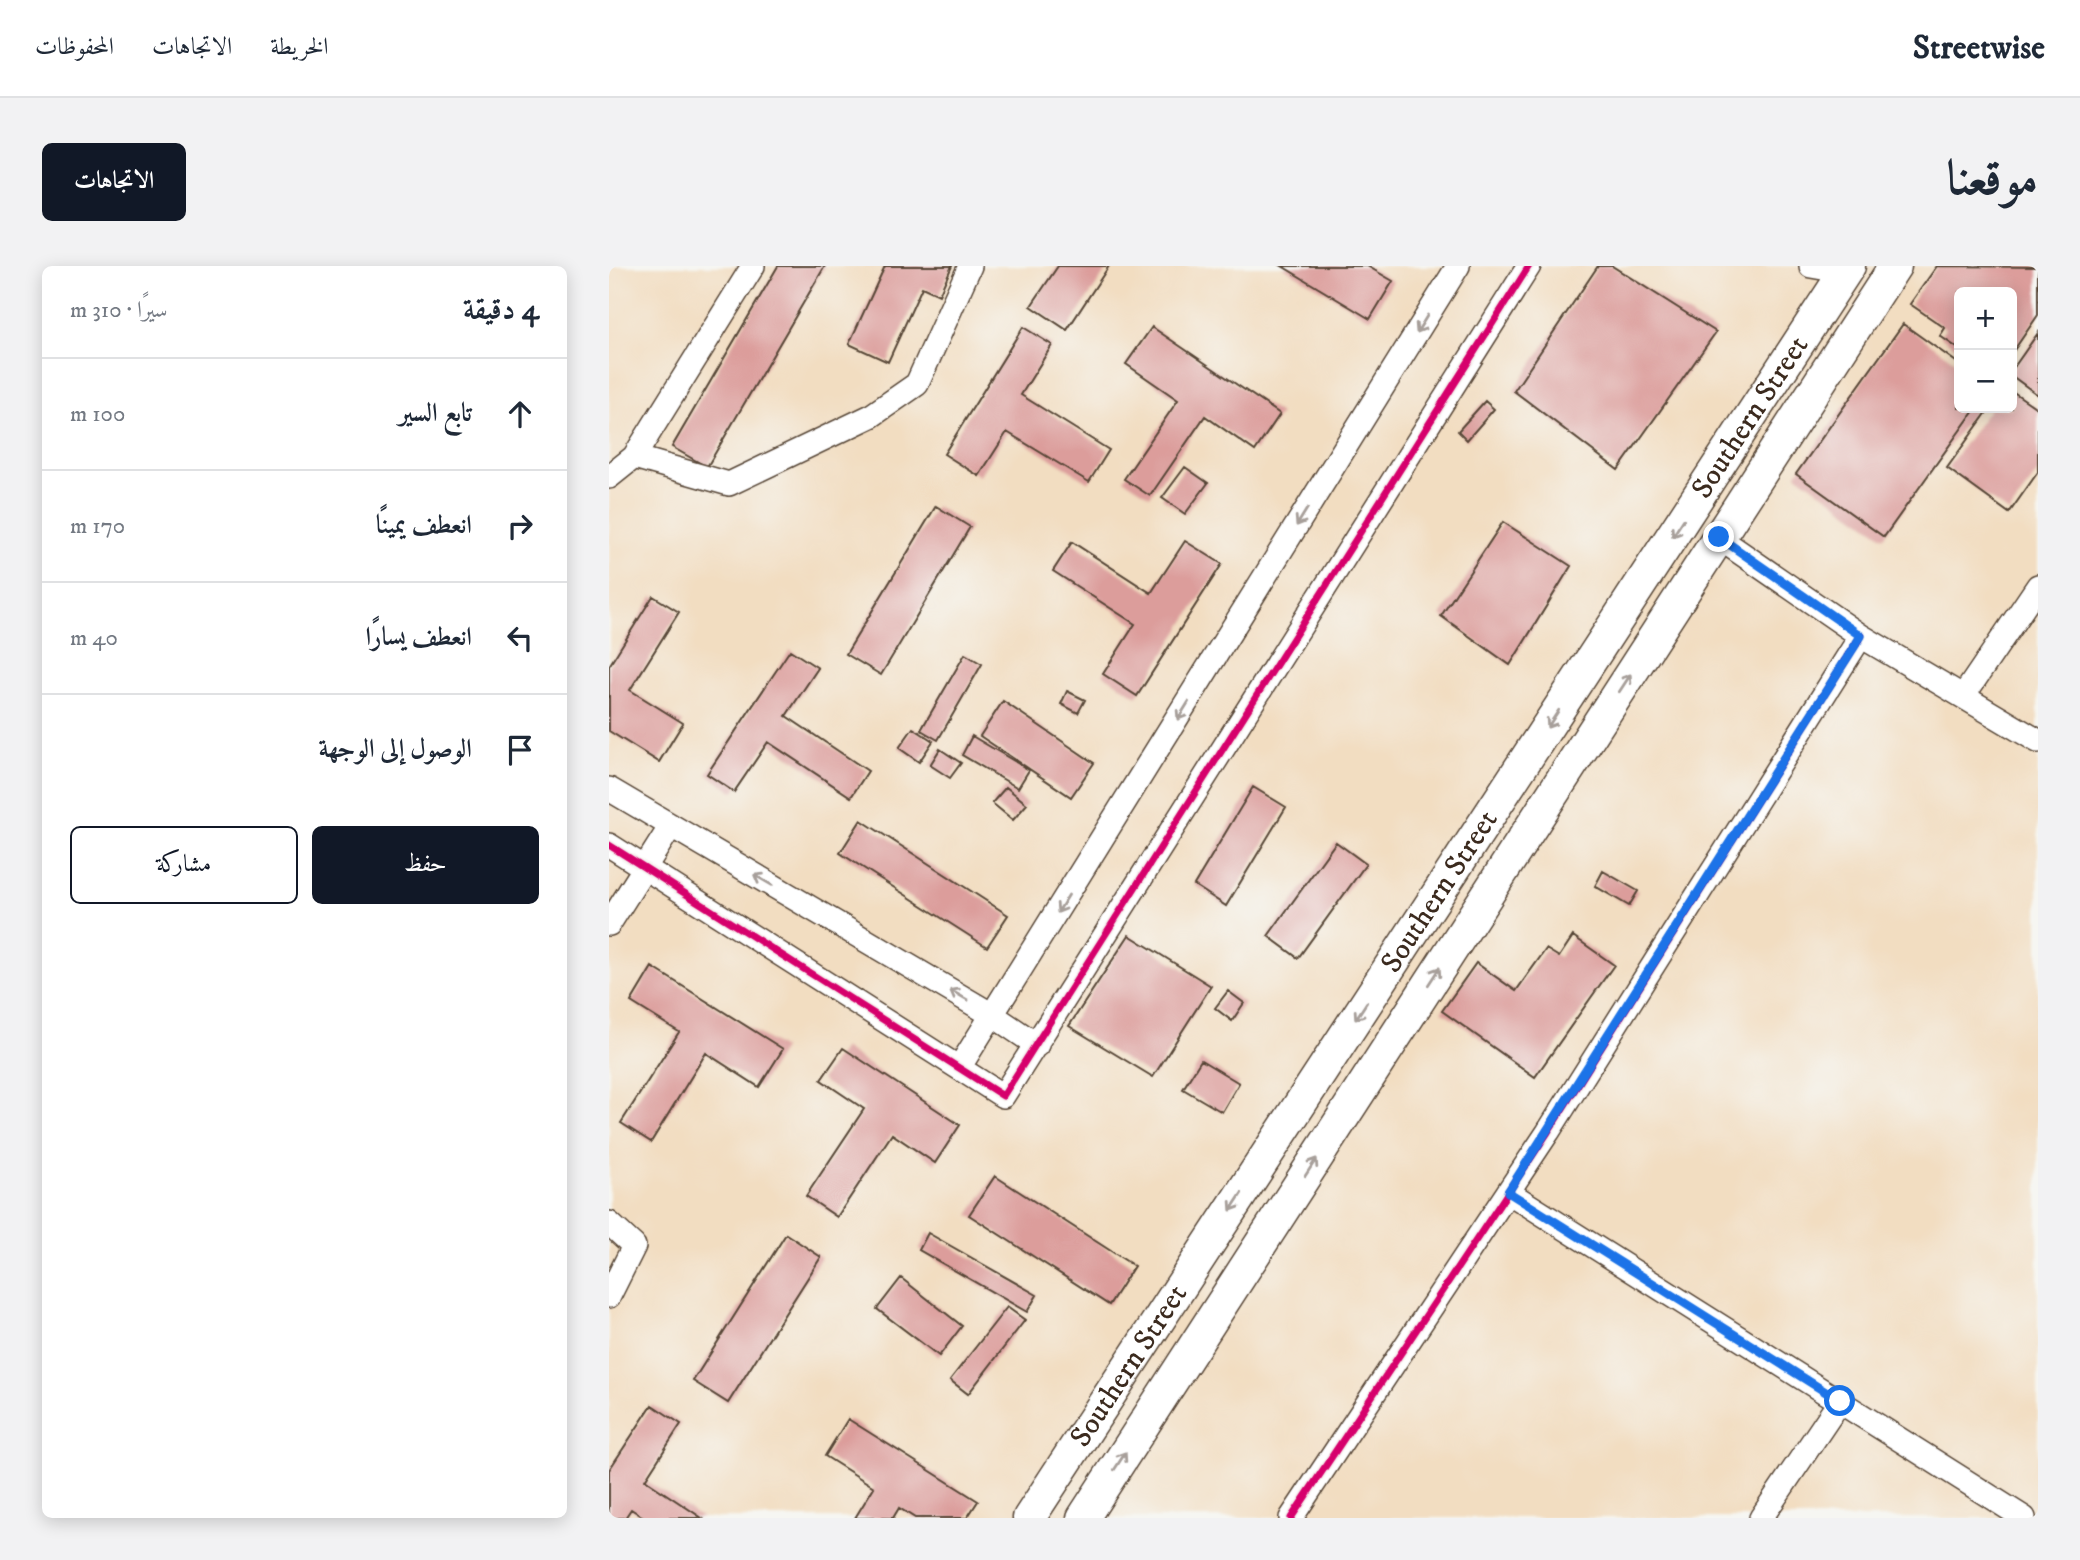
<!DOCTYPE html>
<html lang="ar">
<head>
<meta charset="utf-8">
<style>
	:root { --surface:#fff; --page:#f2f2f3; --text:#1f2937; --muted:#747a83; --line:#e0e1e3; --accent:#111827 }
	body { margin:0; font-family:"IM FELL DW Pica",Amiri,serif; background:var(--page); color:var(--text); direction:rtl }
	.controls { position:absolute; right:21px; top:21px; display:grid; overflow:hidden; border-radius:10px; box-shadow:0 4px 18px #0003 }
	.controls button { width:63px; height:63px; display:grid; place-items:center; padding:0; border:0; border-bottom:2px solid var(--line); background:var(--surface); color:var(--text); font:35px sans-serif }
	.stop { position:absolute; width:21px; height:21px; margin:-16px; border:5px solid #1a73e8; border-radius:50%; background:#fff }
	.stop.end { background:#1a73e8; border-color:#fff; box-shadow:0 2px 7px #0008 }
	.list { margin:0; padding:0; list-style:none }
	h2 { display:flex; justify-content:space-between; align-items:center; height:91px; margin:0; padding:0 28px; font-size:30px }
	h2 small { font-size:23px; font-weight:400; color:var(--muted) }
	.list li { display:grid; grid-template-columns:46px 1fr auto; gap:21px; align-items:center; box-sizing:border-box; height:112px; padding:0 28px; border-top:2px solid var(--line) }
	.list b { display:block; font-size:26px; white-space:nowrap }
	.list em { font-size:23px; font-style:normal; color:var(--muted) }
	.actions { display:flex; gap:14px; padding:21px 28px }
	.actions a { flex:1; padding:16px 0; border:2px solid var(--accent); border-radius:10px; text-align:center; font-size:24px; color:var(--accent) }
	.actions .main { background:var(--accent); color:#fff }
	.icon { flex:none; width:38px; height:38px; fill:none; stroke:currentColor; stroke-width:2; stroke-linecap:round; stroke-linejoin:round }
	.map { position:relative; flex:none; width:1429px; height:1252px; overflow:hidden; direction:ltr; border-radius:10px }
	header { display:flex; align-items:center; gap:42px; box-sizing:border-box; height:98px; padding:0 35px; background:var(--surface); border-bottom:2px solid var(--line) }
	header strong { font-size:33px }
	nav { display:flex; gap:38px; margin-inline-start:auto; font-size:24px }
	.intro { display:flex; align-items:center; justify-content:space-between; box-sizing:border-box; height:168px; padding:0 42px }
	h1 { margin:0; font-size:49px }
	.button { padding:18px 32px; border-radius:10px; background:var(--accent); color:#fff; font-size:24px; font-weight:700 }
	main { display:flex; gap:42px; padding:0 42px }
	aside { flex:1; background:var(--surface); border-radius:10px; box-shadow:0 4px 18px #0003 }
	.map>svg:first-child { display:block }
	.building { fill:#dc9d9b }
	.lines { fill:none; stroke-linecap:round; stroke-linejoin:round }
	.street-casing { stroke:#564536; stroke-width:26 }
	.secondary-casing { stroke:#564536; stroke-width:35 }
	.street { stroke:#fff; stroke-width:23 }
	.secondary { stroke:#fff; stroke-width:32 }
	.cycleway-casing { stroke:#f6f6f2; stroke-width:11 }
	.cycleway { stroke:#d6006c; stroke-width:7 }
	.oneway { stroke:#a79f9a }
	.route { stroke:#1a73e8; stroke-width:9 }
	.labels { text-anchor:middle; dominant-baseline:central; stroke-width:5; stroke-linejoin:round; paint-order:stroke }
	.street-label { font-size:30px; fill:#3b2a1e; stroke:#f6f6f2 }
</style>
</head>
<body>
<header>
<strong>Streetwise</strong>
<nav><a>الخريطة</a><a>الاتجاهات</a><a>المحفوظات</a></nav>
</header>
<div class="intro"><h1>موقعنا</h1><a class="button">الاتجاهات</a></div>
<main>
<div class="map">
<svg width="1429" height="1252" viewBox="0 0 1429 1252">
	<rect width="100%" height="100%" fill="#f6f6f2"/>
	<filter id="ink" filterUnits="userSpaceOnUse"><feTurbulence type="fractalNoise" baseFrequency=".0143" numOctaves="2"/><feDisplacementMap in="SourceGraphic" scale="14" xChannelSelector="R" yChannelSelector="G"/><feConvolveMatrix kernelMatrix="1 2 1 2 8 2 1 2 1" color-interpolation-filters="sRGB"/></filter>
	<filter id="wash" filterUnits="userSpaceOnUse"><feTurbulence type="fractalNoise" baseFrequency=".00686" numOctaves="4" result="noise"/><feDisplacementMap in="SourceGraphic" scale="28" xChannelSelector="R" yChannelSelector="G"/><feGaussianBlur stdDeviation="1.57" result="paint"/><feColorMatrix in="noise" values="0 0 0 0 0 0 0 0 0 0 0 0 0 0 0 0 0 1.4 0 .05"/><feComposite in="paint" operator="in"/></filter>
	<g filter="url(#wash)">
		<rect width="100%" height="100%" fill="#f2ddc1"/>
		<g id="blocks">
			<path class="building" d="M 169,0 L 216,0 L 98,201 L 63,181 Z
				M 276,0 L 343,0 L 330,29 L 313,21 L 279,96 L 240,78 Z
				M 449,0 L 500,0 L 458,64 L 422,40 Z
				M 673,0 L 758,0 L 784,15 L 761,53 Z
				M 989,0 L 1003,0 L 1107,66 L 1009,204 L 905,125 Z
				M 1328,0 L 1429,1 L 1429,49 L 1403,87 L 1403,26 L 1350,26 L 1350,83 L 1331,70 L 1336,62 L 1301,38 Z
				M 1294,58 L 1350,98 L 1350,142 L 1367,142 L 1275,271 L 1187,208 Z
				M 414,61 L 443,79 L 412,129 L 500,184 L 480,216 L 398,166 L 370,210 L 335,188 Z
				M 543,61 L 671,148 L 646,185 L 596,150 L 541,230 L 515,213 L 569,134 L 517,98 Z
				M 1429,67 L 1429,129 L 1403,110 L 1403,104 Z
				M 1403,125 L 1429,143 L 1429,206 L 1400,247 L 1338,202 L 1381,142 L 1403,142 Z
				M 876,135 L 885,143 L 858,174 L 849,165 Z
				M 576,201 L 599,217 L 576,248 L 553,232 Z
				M 327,240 L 361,261 L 272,409 L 237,388 Z
				M 894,256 L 962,300 L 901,399 L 832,350 Z
				M 576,275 L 613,298 L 528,430 L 494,408 L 526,358 L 444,305 L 463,276 L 542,327 Z
				M 44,330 L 70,346 L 21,424 L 74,457 L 50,496 L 0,465 L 0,400 Z
				M 181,384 L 209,402 L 177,450 L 259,505 L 242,531 L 159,476 L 125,526 L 98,508 Z
				M 356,388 L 373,398 L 329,474 L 312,464 Z
				M 458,425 L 476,434 L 469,447 L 452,438 Z
				M 394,435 L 485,497 L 462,531 L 371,470 Z
				M 304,462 L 324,475 L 310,496 L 290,482 Z
				M 363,470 L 420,504 L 409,522 L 353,489 Z
				M 331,483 L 352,497 L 341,512 L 321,499 Z
				M 397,521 L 418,538 L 404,554 L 383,537 Z
				M 644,521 L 677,541 L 617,640 L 585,619 Z
				M 252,554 L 399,649 L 378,681 L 231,587 Z
				M 727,576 L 757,598 L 689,692 L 659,670 Z
				M 994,605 L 1029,625 L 1020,640 L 986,620 Z
				M 520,669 L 602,720 L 544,811 L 460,760 Z
				M 964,670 L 1005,699 L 926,811 L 833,745 L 867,697 L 907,725 L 937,683 L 950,691 Z
				M 43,701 L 174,783 L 150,821 L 97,787 L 42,876 L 12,857 L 70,766 L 22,736 Z
				M 619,725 L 635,737 L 623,755 L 606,742 Z
				M 234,782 L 351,859 L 326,897 L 283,868 L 228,951 L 197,930 L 255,843 L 212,814 Z
				M 592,794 L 630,817 L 613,846 L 574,823 Z
				M 386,910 L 525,1000 L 500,1039 L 360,949 Z
				M 319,967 L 428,1029 L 418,1046 L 310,984 Z
				M 177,968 L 212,991 L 119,1137 L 84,1115 Z
				M 292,1012 L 353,1060 L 330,1090 L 268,1043 Z
				M 398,1041 L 416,1054 L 359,1128 L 341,1114 Z
				M 43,1139 L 72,1158 L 36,1214 L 93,1252 L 36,1252 L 22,1243 L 16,1252 L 0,1252 L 0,1204 Z
				M 239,1153 L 369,1235 L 358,1252 L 306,1252 L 290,1242 L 284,1252 L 246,1252 L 265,1221 L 216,1190 Z"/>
		</g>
	</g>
	<g filter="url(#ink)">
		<use href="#blocks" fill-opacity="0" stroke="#564536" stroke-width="2"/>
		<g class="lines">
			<defs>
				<path id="street" d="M 1202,0 L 1237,6
					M 25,191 L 120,218 L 262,150 L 308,118 L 361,0
					M 0,211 L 25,191 L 144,0
					M 1110,272 L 1252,370 L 1429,475
					M 1355,429 L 1429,320
					M 0,523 L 385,750 L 428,779
					M 0,579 L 394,830 L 920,0
					M 0,658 L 62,560
					M 350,802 L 849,0
					M 899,926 L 1415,1252
					M 0,957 L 25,980 L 0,1030
					M 682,1252 L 939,866 L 1252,370
					M 1152,1252 L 1231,1135"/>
				<g id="secondary">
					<path id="s1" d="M 420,1252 L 1240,0"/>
					<path d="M 474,1252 L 1286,0"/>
				</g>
			</defs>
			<use href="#street" class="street-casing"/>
			<use href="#secondary" class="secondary-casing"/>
			<use href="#street" class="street"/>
			<use href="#secondary" class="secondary"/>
			<defs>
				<path id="cycleway" d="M 0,579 L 394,830 L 920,0
					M 682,1252 L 939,866 L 1252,370"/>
			</defs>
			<use href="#cycleway" class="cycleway-casing"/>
			<use href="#cycleway" class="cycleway"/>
		</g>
		<defs><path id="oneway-shaft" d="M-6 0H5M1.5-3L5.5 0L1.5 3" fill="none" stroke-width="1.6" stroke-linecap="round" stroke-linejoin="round" transform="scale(1.75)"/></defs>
		<g class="oneway">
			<use href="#oneway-shaft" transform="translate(813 58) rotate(122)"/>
			<use href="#oneway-shaft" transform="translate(693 251) rotate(122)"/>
			<use href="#oneway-shaft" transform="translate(1069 262) rotate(123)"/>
			<use href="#oneway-shaft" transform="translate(1016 417) rotate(-57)"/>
			<use href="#oneway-shaft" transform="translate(574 445) rotate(122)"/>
			<use href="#oneway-shaft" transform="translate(944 453) rotate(123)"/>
			<use href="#oneway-shaft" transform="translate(154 614) rotate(-150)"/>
			<use href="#oneway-shaft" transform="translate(454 638) rotate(122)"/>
			<use href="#oneway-shaft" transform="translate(825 710) rotate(-57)"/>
			<use href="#oneway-shaft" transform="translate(350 729) rotate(-150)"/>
			<use href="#oneway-shaft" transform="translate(752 745) rotate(123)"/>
			<use href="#oneway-shaft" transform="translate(702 901) rotate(-57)"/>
			<use href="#oneway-shaft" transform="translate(627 936) rotate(123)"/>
			<use href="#oneway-shaft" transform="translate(511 1195) rotate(-57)"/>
		</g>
	</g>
	<g class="lines" filter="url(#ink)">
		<path class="route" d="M 1110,271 L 1252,370 L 899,926 L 1231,1135"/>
	</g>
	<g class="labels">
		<g class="street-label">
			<text stroke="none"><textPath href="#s1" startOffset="1316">Southern Street</textPath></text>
			<text stroke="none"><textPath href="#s1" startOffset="749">Southern Street</textPath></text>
			<text stroke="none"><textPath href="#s1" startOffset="182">Southern Street</textPath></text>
		</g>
	</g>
</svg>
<div class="controls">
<button>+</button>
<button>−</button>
</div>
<div class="stop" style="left:1231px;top:1135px"></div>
<div class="stop end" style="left:1110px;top:271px"></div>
</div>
<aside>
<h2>4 دقيقة<small>سيرًا · 310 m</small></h2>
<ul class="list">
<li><svg class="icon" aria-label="ahead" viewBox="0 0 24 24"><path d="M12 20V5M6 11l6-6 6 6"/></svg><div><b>تابع السير</b></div><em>100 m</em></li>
<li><svg class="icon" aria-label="right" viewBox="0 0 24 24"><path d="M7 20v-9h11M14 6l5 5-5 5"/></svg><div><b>انعطف يمينًا</b></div><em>170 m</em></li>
<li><svg class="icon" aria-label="left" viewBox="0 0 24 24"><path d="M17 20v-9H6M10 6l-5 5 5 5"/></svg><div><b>انعطف يسارًا</b></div><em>40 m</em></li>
<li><svg class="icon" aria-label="arrive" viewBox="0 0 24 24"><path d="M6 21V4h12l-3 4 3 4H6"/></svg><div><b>الوصول إلى الوجهة</b></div></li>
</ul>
<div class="actions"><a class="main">حفظ</a><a>مشاركة</a></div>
</aside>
</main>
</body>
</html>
